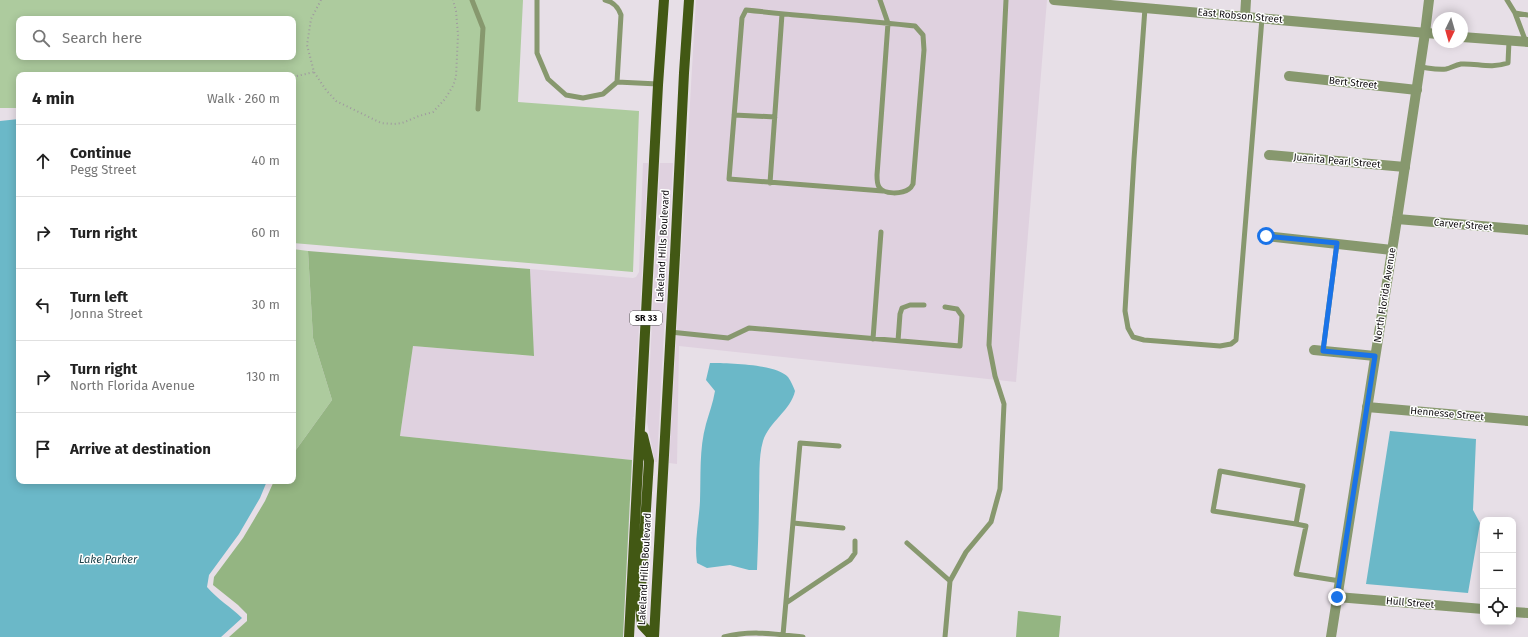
<!DOCTYPE html>
<html lang="en">
<head>
<meta charset="utf-8">
<style>
	:root { --surface:#fff; --page:#f6f6f6; --text:#222; --muted:#767676; --line:#e0e0e0 }
	body { margin:0; font-family:"Fira Sans",sans-serif; background:var(--page); color:var(--text) }
	.controls { position:absolute; right:12px; bottom:12px; display:grid; overflow:hidden; border-radius:8px; box-shadow:0 2px 10px #0003 }
	.controls button { width:36px; height:36px; display:grid; place-items:center; padding:0; border:0; border-bottom:1px solid var(--line); background:var(--surface); color:var(--text); font:20px sans-serif }
	.compass { position:absolute; left:1432px; top:12px; width:36px; height:36px; border-radius:50%; background:var(--surface); box-shadow:0 2px 10px #0003; rotate:185deg }
	.stop { position:absolute; width:12px; height:12px; margin:-9px; border:3px solid #1a73e8; border-radius:50%; background:#fff }
	.stop.end { background:#1a73e8; border-color:#fff; box-shadow:0 1px 4px #0008 }
	.list { margin:0; padding:0; list-style:none }
	h2 { display:flex; justify-content:space-between; align-items:center; height:52px; margin:0; padding:0 16px; font-size:17px }
	h2 small { font-size:13px; font-weight:400; color:var(--muted) }
	.list li { display:grid; grid-template-columns:26px 1fr auto; gap:12px; align-items:center; box-sizing:border-box; height:72px; padding:0 16px; border-top:1px solid var(--line) }
	.list b { display:block; font-size:15px; white-space:nowrap }
	.list p { margin:0; font-size:13px; white-space:nowrap; color:var(--muted) }
	.list em { font-size:13px; font-style:normal; color:var(--muted) }
	.icon { flex:none; width:22px; height:22px; fill:none; stroke:currentColor; stroke-width:2; stroke-linecap:round; stroke-linejoin:round }
	.map { position:relative; flex:none; width:1528px; height:637px; overflow:hidden }
	.search { position:absolute; background:var(--surface); box-shadow:0 2px 10px #0003; left:16px; top:16px; width:280px; height:44px; display:flex; align-items:center; gap:10px; box-sizing:border-box; padding:0 14px; border-radius:8px; color:var(--muted); font-size:15px }
	.panel { position:absolute; background:var(--surface); box-shadow:0 2px 10px #0003; left:16px; top:72px; width:280px; height:412px; border-radius:8px }
	.map>svg:first-child { display:block }
	.built { fill:#dfd1df }
	.green { fill:#adcb9e; fill-rule:evenodd }
	.forest { fill:#94b582 }
	.water { fill:#6bb8c8 }
	.lines { fill:none; stroke-linecap:round; stroke-linejoin:round }
	.path { stroke:#9f999f; stroke-width:2; stroke-dasharray:1 3; stroke-linecap:butt }
	.service { stroke:#87986e; stroke-width:5 }
	.minor { stroke:#87986e; stroke-width:10 }
	.tertiary { stroke:#87986e; stroke-width:10 }
	.primary { stroke:#425814; stroke-width:10 }
	.route { stroke:#1a73e8; stroke-width:5 }
	.labels { text-anchor:middle; dominant-baseline:central; stroke-width:3; stroke-linejoin:round; paint-order:stroke }
	.shield { fill:#fff; stroke:#565456; stroke-width:1 }
	.shield-label { font-size:9px; font-weight:bold; fill:#0d0a0d }
	.street-label { font-size:10px; fill:#0d0a0d; stroke:#fff }
	.water-label { font-size:11px; font-style:italic; fill:#1d424a; stroke:#fff }
</style>
</head>
<body>
<div class="map">
<svg width="1528" height="637" viewBox="0 0 1528 637">
	<rect width="100%" height="100%" fill="#e7dfe7"/>
	<path class="built" d="M 696,0 L 1047,0 L 1016,382 L 679,346 L 677,464 L 669,463 Z
		M 643,163 L 648,163 L 634,417 L 633,417 L 634,423 L 632,460 L 400,436 L 413,346 L 533,356 L 530,269 L 633,278 L 636,277 L 639,272 Z
		M 660,163 L 673,163 L 657,462 L 655,462 L 647,422 Z"/>
	<path class="green" d="M 0,0 L 523,0 L 518,102 L 639,111 L 633,272 L 293,243 L 293,75 L 19,75 L 19,108 L 0,108 ZM 19,19 L 293,19 L 293,57 L 19,57 Z
		M 293,249 L 308,251 L 313,338 L 332,400 L 293,454 Z"/>
	<path class="forest" d="M 308,251 L 530,269 L 534,356 L 413,346 L 400,436 L 632,460 L 623,637 L 229,637 L 247,621 L 247,614 L 238,605 L 213,585 L 214,577 L 243,538 L 265,501 L 274,481 L 293,481 L 293,454 L 332,400 L 313,338 Z
		M 1018,611 L 1061,616 L 1059,637 L 1016,637 Z"/>
	<path class="water" d="M 19,119 L 19,481 L 267,481 L 260,498 L 239,534 L 209,575 L 207,587 C 217,599 231,607 242,618 L 221,637 L 0,637 L 0,121 Z
		M 710,363 C 727,363 777,364 788,377 C 791,381 793,386 795,391 C 791,410 769,422 763,441 C 758,458 760,479 759,496 C 759,521 758,545 757,570 L 749,570 L 730,565 L 707,568 L 697,563 C 694,542 699,522 700,501 C 701,476 699,449 706,424 C 709,413 713,403 715,391 L 706,380 Z
		M 1390,431 L 1476,439 L 1473,510 L 1480,523 L 1468,593 L 1366,584 Z"/>
	<g class="lines">
		<path class="path" d="M 321,0 L 311,19 L 307,45 L 314,72 L 326,90 L 336,101 L 381,123 L 394,124 L 402,123 L 419,116 L 433,112 L 445,99 L 453,86 L 456,77 L 458,35 L 456,11 L 453,0
			M 293,77 L 314,72"/>
		<path class="service" d="M 472,0 L 483,28 L 478,109
			M 537,0 L 537,53 L 548,79 L 566,95 L 583,98 L 603,94 L 617,82
			M 605,0 C 614,2 618,7 621,15 L 617,82 L 658,84
			M 880,0 L 888,23 L 877,175 C 877,179 877,184 879,187 C 884,195 902,194 909,189 C 911,188 912,186 913,184 L 924,50 L 923,35 L 915,26 C 859,20 802,16 746,10 L 742,18 L 729,179 L 883,191
			M 1507,0 L 1515,13
			M 1145,8 L 1134,159 L 1125,311 L 1128,328 L 1133,337 L 1144,340 L 1220,346 L 1231,344 L 1236,340 L 1262,18
			M 1526,42 L 1515,13 L 1528,15
			M 1420,67 C 1429,68 1437,70 1446,69 C 1451,68 1455,65 1461,64 C 1477,63 1490,69 1508,63 L 1509,41
			M 734,115 L 775,117
			M 770,183 L 782,14
			M 670,332 L 728,338 L 749,328 L 960,346 L 962,316 L 957,309 L 945,307
			M 873,339 L 881,232
			M 898,341 L 900,314 L 902,308 L 910,305 L 924,305
			M 1323,351 L 1337,243
			M 793,523 L 843,528
			M 1296,524 L 1303,486 L 1220,471 L 1213,511 L 1296,524 L 1306,526 L 1296,574 L 1340,581
			M 907,543 L 950,581
			M 786,603 L 850,560 L 855,553 L 855,541
			M 783,635 L 800,443 L 839,446
			M 724,637 C 751,630 775,634 803,637
			M 945,637 L 950,581 L 966,552 L 991,522 L 1000,489 L 1004,404 L 995,376 L 989,345 L 1006,0"/>
		<path class="minor" d="M 1054,0 L 1438,34
			M 1245,17 L 1246,0
			M 1462,37 L 1528,42
			M 1289,76 L 1417,90
			M 1269,155 L 1405,167
			M 1397,219 L 1528,230
			M 1266,236 L 1392,250
			M 1314,350 L 1375,356
			M 1367,407 L 1528,421
			M 1337,597 L 1483,609
			M 1513,612 L 1528,613"/>
		<path class="tertiary" d="M 1331,637 L 1397,219 L 1425,33 L 1429,0"/>
		<path class="primary" d="M 643,436 L 649,461 L 640,604 L 642,625 L 653,637
			M 629,637 L 658,85 L 664,0
			M 654,637 L 675,255 L 684,73 L 689,0"/>
	</g>
	<g class="lines">
		<path class="route" d="M 1266,236 L 1337,243 L 1323,351 L 1375,356 L 1337,597"/>
	</g>
	<g class="labels">
		<rect class="shield" x="630" y="311" width="32" height="14" rx="3"/>
		<g class="shield-label">
			<text x="646" y="318">SR 33</text>
		</g>
		<g class="street-label">
			<text transform="translate(1240 16) rotate(5)">East Robson Street</text>
			<text transform="translate(1353 83) rotate(6)">Bert Street</text>
			<text transform="translate(1337 161) rotate(5)">Juanita Pearl Street</text>
			<text transform="translate(1463 225) rotate(5)">Carver Street</text>
			<text transform="translate(663 246) rotate(-87)">Lakeland Hills Boulevard</text>
			<text transform="translate(1385 295) rotate(-81)">North Florida Avenue</text>
			<text transform="translate(1447 414) rotate(5)">Hennesse Street</text>
			<text transform="translate(645 569) rotate(-87)">Lakeland Hills Boulevard</text>
			<text transform="translate(1410 603) rotate(5)">Hull Street</text>
		</g>
		<g class="water-label">
			<text x="108" y="559">Lake Parker</text>
		</g>
	</g>
</svg>
<div class="controls">
<button>+</button>
<button>−</button>
<button><svg class="icon" aria-label="locate" viewBox="0 0 24 24"><circle cx="12" cy="12" r="6"/><path d="M12 2v4M12 18v4M2 12h4M18 12h4"/></svg></button>
</div>
<svg class="compass" viewBox="-18 -18 36 36"><path d="M0-13l5 13h-10z" fill="#e53935"/><path d="M0 13l5-13h-10z" fill="#767676"/></svg>
<div class="stop" style="left:1266px;top:236px"></div>
<div class="stop end" style="left:1337px;top:597px"></div>
<div class="search"><svg class="icon" aria-label="search" viewBox="0 0 24 24"><circle cx="10" cy="10" r="6"/><path d="M15 15l6 6"/></svg>Search here</div>
<section class="panel">
<h2>4 min<small>Walk · 260 m</small></h2>
<ul class="list">
<li><svg class="icon" aria-label="ahead" viewBox="0 0 24 24"><path d="M12 20V5M6 11l6-6 6 6"/></svg><div><b>Continue</b><p>Pegg Street</p></div><em>40 m</em></li>
<li><svg class="icon" aria-label="right" viewBox="0 0 24 24"><path d="M7 20v-9h11M14 6l5 5-5 5"/></svg><div><b>Turn right</b></div><em>60 m</em></li>
<li><svg class="icon" aria-label="left" viewBox="0 0 24 24"><path d="M17 20v-9H6M10 6l-5 5 5 5"/></svg><div><b>Turn left</b><p>Jonna Street</p></div><em>30 m</em></li>
<li><svg class="icon" aria-label="right" viewBox="0 0 24 24"><path d="M7 20v-9h11M14 6l5 5-5 5"/></svg><div><b>Turn right</b><p>North Florida Avenue</p></div><em>130 m</em></li>
<li><svg class="icon" aria-label="arrive" viewBox="0 0 24 24"><path d="M6 21V4h12l-3 4 3 4H6"/></svg><div><b>Arrive at destination</b></div></li>
</ul>
</section>
</div>
</body>
</html>
